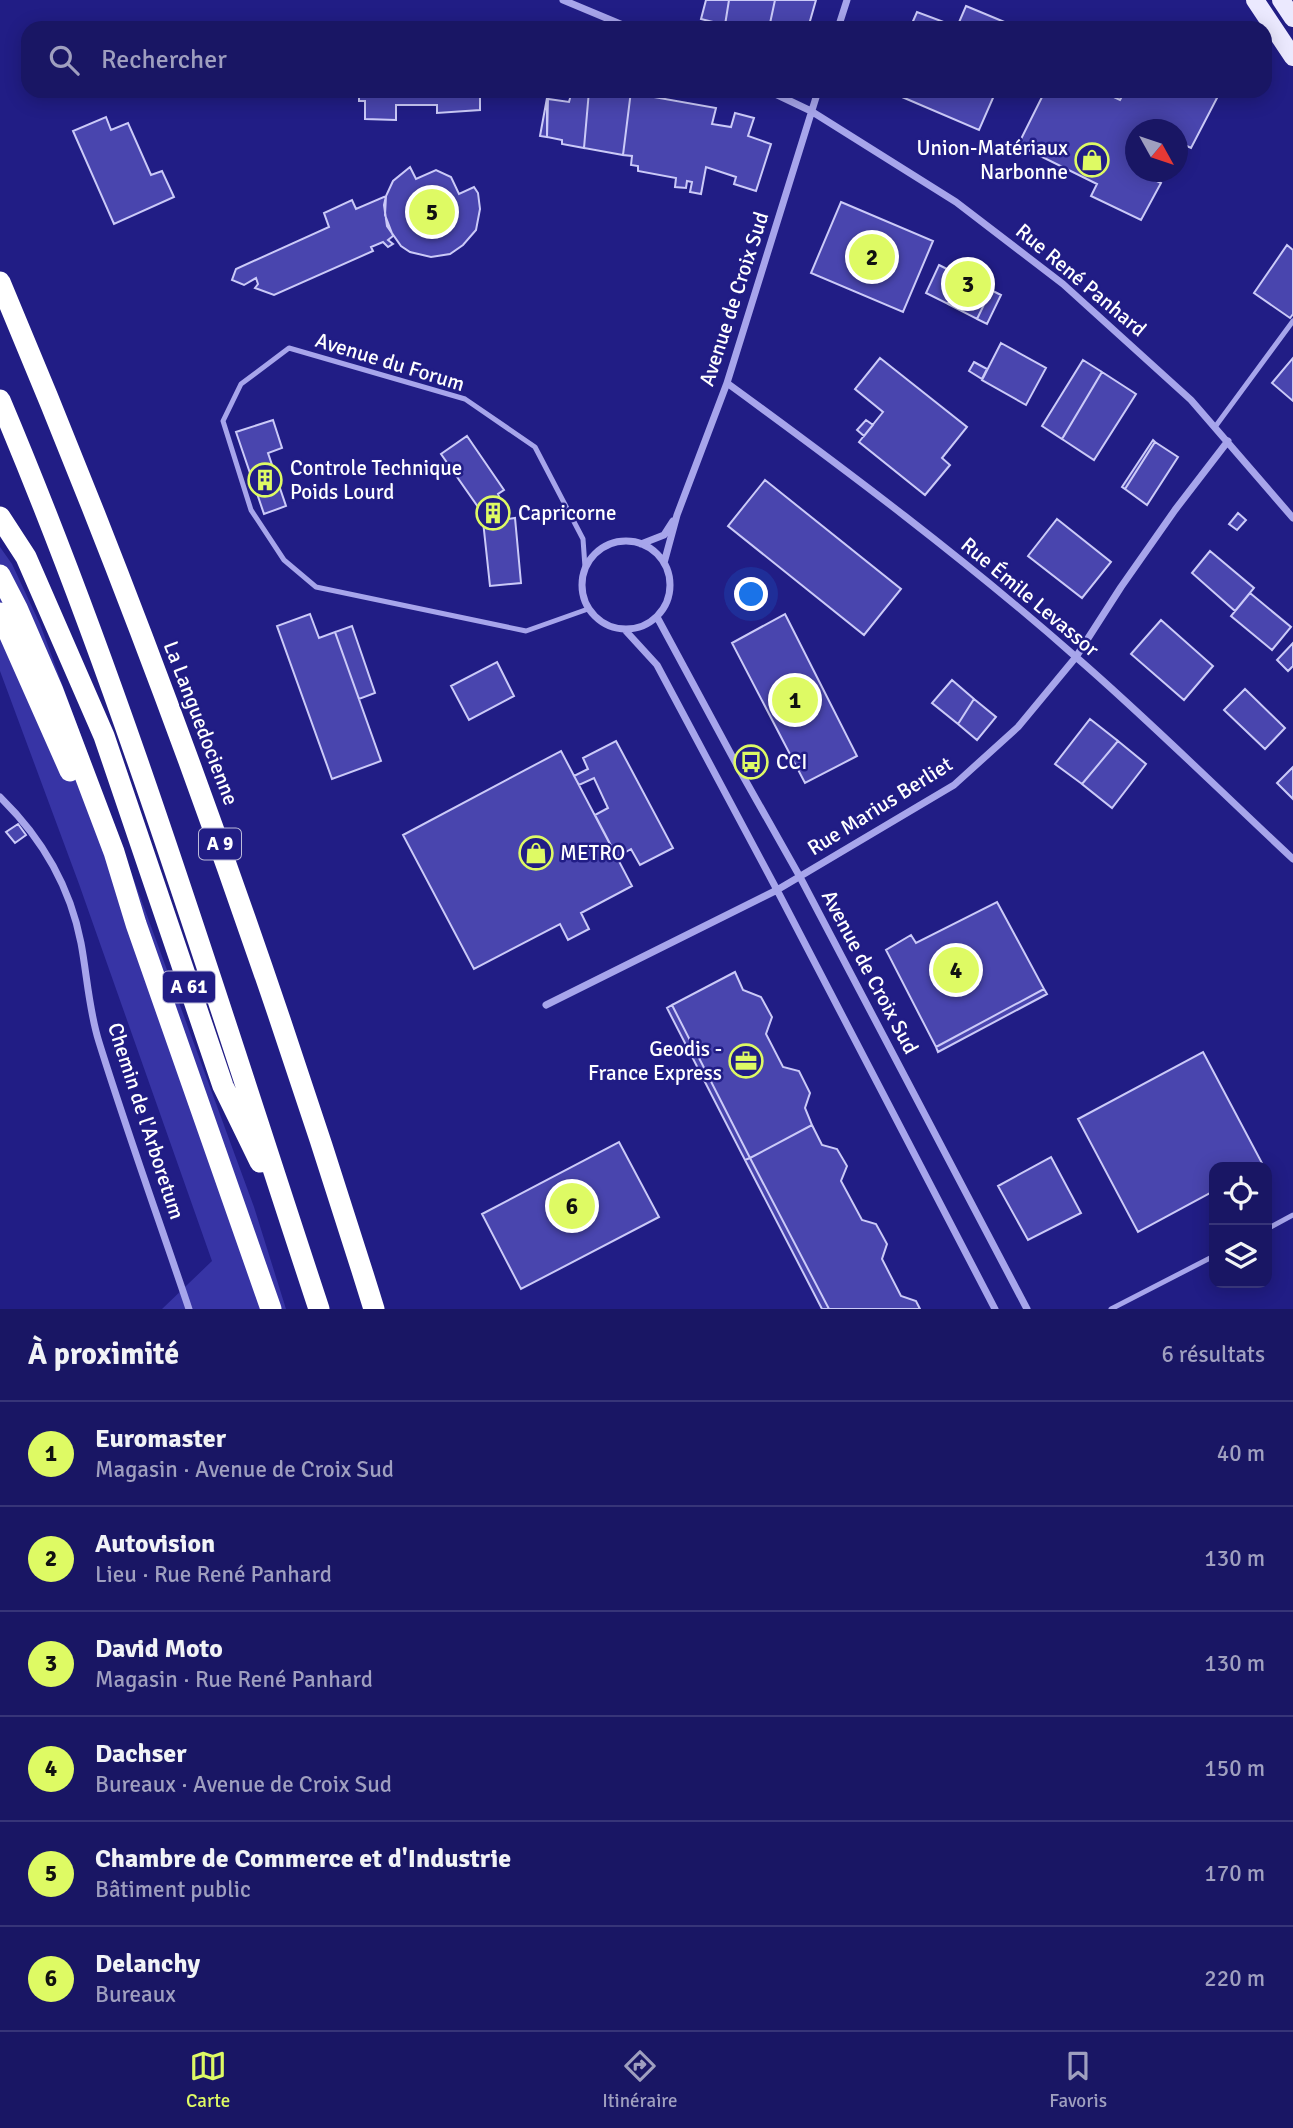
<!DOCTYPE html>
<html lang="fr">
<head>
<meta charset="utf-8">
<style>
	:root { --surface:#191664; --page:#26236d; --text:#f1f3f6; --muted:#9f9fbf; --line:#373578; --accent:#defa64 }
	body { margin:0; font-family:Signika,sans-serif; background:var(--page); color:var(--text) }
	.controls { position:absolute; right:21px; bottom:21px; display:grid; overflow:hidden; border-radius:14px; box-shadow:0 4px 18px #0003 }
	.controls button { width:63px; height:63px; display:grid; place-items:center; padding:0; border:0; border-bottom:2px solid var(--line); background:var(--surface); color:var(--text); font:35px sans-serif }
	.compass { position:absolute; left:1125px; top:119px; width:63px; height:63px; border-radius:50%; background:var(--surface); box-shadow:0 4px 18px #0003; rotate:130deg }
	.you { position:absolute; left:752px; top:595px; width:24px; height:24px; margin:-18px; border:5px solid #fff; border-radius:50%; background:#1a73e8; box-shadow:0 0 0 10px #1a73e833 }
	.badge { display:grid; place-items:center; width:46px; height:46px; border-radius:50%; background:var(--accent); color:#111; font-size:23px; font-weight:700 }
	.pin { position:absolute; translate:-50% -50%; border:4px solid #fff; box-shadow:0 2px 7px #0006 }
	.list { margin:0; padding:0; list-style:none }
	h2 { display:flex; justify-content:space-between; align-items:center; height:91px; margin:0; padding:0 28px; font-size:30px }
	h2 small { font-size:23px; font-weight:400; color:var(--muted) }
	.list li { display:grid; grid-template-columns:46px 1fr auto; gap:21px; align-items:center; box-sizing:border-box; height:105px; padding:0 28px; border-top:2px solid var(--line) }
	.list b { display:block; font-size:26px; white-space:nowrap }
	.list p { margin:0; font-size:23px; white-space:nowrap; color:var(--muted) }
	.list em { font-size:23px; font-style:normal; color:var(--muted) }
	.icon { flex:none; width:38px; height:38px; fill:none; stroke:currentColor; stroke-width:2; stroke-linecap:round; stroke-linejoin:round }
	.map { position:relative; flex:none; width:1293px; height:1309px; overflow:hidden }
	.search { position:absolute; background:var(--surface); box-shadow:0 4px 18px #0003; left:21px; right:21px; top:21px; height:77px; display:flex; align-items:center; gap:18px; box-sizing:border-box; padding:0 24px; border-radius:21px; color:var(--muted); font-size:26px }
	.sheet { height:721px; background:var(--surface) }
	nav { display:flex; justify-content:space-around; align-items:center; box-sizing:border-box; height:98px; border-top:2px solid var(--line); background:var(--surface); font-size:19px; color:var(--muted) }
	nav a { display:grid; justify-items:center; gap:4px }
	nav .on { color:var(--accent) }
	.map>svg:first-child { display:block }
	.green { fill:#3734a5 }
	.building { fill:#4945ae; stroke:#cbcaf8; stroke-width:2 }
	.lines { fill:none; stroke-linecap:round; stroke-linejoin:round }
	.lane { stroke:#a7a5eb; stroke-width:5 }
	.street { stroke:#a7a5eb; stroke-width:7 }
	.primary { stroke:#ebe9fe; stroke-width:18 }
	.highway { stroke:#fff; stroke-width:21 }
	.labels { text-anchor:middle; dominant-baseline:central; stroke-width:5; stroke-linejoin:round; paint-order:stroke }
	.shield { fill:#211d85; stroke:#bcbbda; stroke-width:2 }
	.shield-label { font-size:19px; font-weight:bold; fill:#fff }
	.poi-label { font-size:21px; fill:#fff; stroke:#211d85; text-anchor:start }
	.street-label { font-size:21px; fill:#fff; stroke:#211d85 }
</style>
</head>
<body>
<div class="map">
<svg width="1293" height="1309" viewBox="0 0 1293 1309">
	<rect width="100%" height="100%" fill="#211d85"/>
	<path class="green" d="M 0,547 L 12,564 L 40,624 L 254,1207 L 286,1309 L 162,1309 L 212,1261 L 79,884 L 0,671 Z"/>
	<path class="building" d="M 706,0 L 729,0 L 725,25 L 701,19 Z
		M 729,0 L 775,0 L 769,28 L 734,28 L 725,25 Z
		M 775,0 L 816,0 L 808,28 L 769,28 Z
		M 966,6 L 1019,28 L 910,28 L 917,12 L 957,27 Z
		M 359,91 L 480,91 L 480,110 L 437,113 L 437,105 L 396,105 L 396,120 L 365,119 L 365,101 L 359,101 Z
		M 572,91 L 589,91 L 584,148 L 562,144 L 562,140 L 547,137 L 548,99 L 569,102 Z
		M 589,91 L 631,91 L 623,155 L 584,148 Z
		M 631,91 L 649,91 L 648,96 L 716,108 L 712,124 L 731,127 L 735,113 L 754,118 L 748,136 L 771,144 L 756,191 L 734,184 L 736,177 L 706,167 L 701,194 L 690,192 L 692,182 L 687,181 L 686,188 L 675,187 L 676,178 L 638,171 L 638,166 L 631,165 L 632,156 L 623,155 Z
		M 888,91 L 996,91 L 979,130 Z
		M 1045,91 L 1101,91 L 1120,100 L 1125,91 L 1203,91 L 1217,98 L 1191,148 L 1178,142 L 1178,130 L 1136,130 L 1136,172 L 1150,172 L 1148,177 L 1161,183 L 1141,220 L 1091,196 L 1097,184 L 1018,145 Z
		M 547,98 L 547,137 L 540,136 Z
		M 106,117 L 111,130 L 128,123 L 151,175 L 162,171 L 174,197 L 114,224 L 73,131 Z
		M 410,167 L 416,179 L 436,170 L 451,177 L 459,194 L 474,187 L 478,193 L 480,209 L 476,230 L 463,245 L 450,254 L 431,257 L 410,252 L 401,246 L 387,226 L 384,205 L 386,196 L 393,181 Z
		M 386,196 L 385,215 L 393,236 L 388,240 L 393,244 L 388,247 L 383,242 L 371,247 L 373,251 L 274,295 L 255,288 L 258,284 L 256,278 L 244,285 L 232,280 L 236,269 L 329,227 L 324,213 L 352,200 L 356,209 Z
		M 841,202 L 933,241 L 903,312 L 811,273 Z
		M 1287,245 L 1293,250 L 1293,314 L 1290,318 L 1254,293 Z
		M 939,265 L 961,276 L 948,304 L 926,293 Z
		M 961,276 L 991,290 L 977,319 L 948,304 Z
		M 991,290 L 1001,295 L 987,324 L 977,319 Z
		M 1001,343 L 1046,368 L 1026,405 L 982,380 Z
		M 880,358 L 967,427 L 942,458 L 950,465 L 925,495 L 859,442 L 883,412 L 855,389 Z
		M 1293,358 L 1293,401 L 1272,383 Z
		M 1083,360 L 1102,372 L 1062,439 L 1042,426 Z
		M 974,362 L 987,369 L 982,379 L 969,371 Z
		M 1102,372 L 1136,394 L 1094,460 L 1062,439 Z
		M 273,420 L 282,448 L 268,453 L 286,506 L 264,514 L 236,432 Z
		M 866,420 L 873,425 L 864,436 L 857,430 Z
		M 467,436 L 504,490 L 498,494 L 508,519 L 515,518 L 521,583 L 490,586 L 483,521 L 478,507 L 441,454 Z
		M 1153,440 L 1155,442 L 1125,489 L 1122,487 Z
		M 1155,442 L 1178,457 L 1147,505 L 1125,489 Z
		M 765,480 L 901,589 L 864,635 L 728,526 Z
		M 1238,513 L 1246,520 L 1237,530 L 1229,524 Z
		M 1057,519 L 1111,562 L 1082,598 L 1028,556 Z
		M 1210,551 L 1254,588 L 1235,611 L 1192,573 Z
		M 1250,593 L 1291,627 L 1272,650 L 1231,616 Z
		M 310,614 L 319,638 L 335,632 L 381,761 L 332,779 L 277,626 Z
		M 785,614 L 857,756 L 805,783 L 732,643 Z
		M 1161,620 L 1213,666 L 1184,700 L 1131,654 Z
		M 352,626 L 375,693 L 359,699 L 335,632 Z
		M 1293,643 L 1293,666 L 1288,671 L 1277,660 Z
		M 497,662 L 514,696 L 469,720 L 451,686 Z
		M 952,680 L 974,699 L 958,724 L 932,703 Z
		M 1245,689 L 1285,728 L 1265,749 L 1224,710 Z
		M 974,699 L 996,717 L 977,740 L 958,724 Z
		M 1090,719 L 1118,741 L 1082,784 L 1055,764 Z
		M 616,741 L 673,848 L 640,865 L 631,849 L 617,857 L 595,815 L 608,808 L 594,778 L 579,785 L 574,776 L 588,769 L 583,758 Z
		M 1118,741 L 1146,764 L 1112,808 L 1082,784 Z
		M 561,751 L 632,886 L 581,913 L 589,929 L 568,940 L 560,924 L 474,969 L 403,835 Z
		M 1293,767 L 1293,799 L 1277,783 Z
		M 18,824 L 26,835 L 15,843 L 6,832 Z
		M 997,902 L 1044,989 L 936,1047 L 886,950 L 911,935 L 916,943 Z
		M 735,972 L 743,990 L 761,997 L 772,1017 L 766,1034 L 783,1067 L 799,1071 L 810,1093 L 805,1108 L 812,1125 L 750,1158 L 672,1005 Z
		M 1044,989 L 1047,994 L 938,1052 L 936,1047 Z
		M 672,1005 L 750,1158 L 745,1160 L 667,1008 Z
		M 1203,1052 L 1263,1165 L 1214,1167 L 1214,1191 L 1138,1232 L 1078,1119 Z
		M 812,1125 L 822,1145 L 837,1149 L 847,1166 L 841,1181 L 862,1220 L 876,1224 L 887,1244 L 882,1259 L 901,1296 L 916,1301 L 920,1309 L 829,1309 L 750,1158 Z
		M 619,1142 L 659,1217 L 521,1289 L 482,1214 Z
		M 1051,1157 L 1081,1213 L 1028,1240 L 998,1186 Z
		M 750,1158 L 829,1309 L 822,1309 L 745,1160 Z"/>
	<g class="lines">
		<path class="lane" d="M 1215,427 L 1293,321
			M 585,567 L 583,539 L 535,447 L 465,399 L 289,348 L 241,384 L 223,421 L 251,510 L 284,560 L 316,587 L 526,631 L 588,609
			M 1267,1229 L 1293,1215
			M 1111,1309 L 1214,1256"/>
		<path class="street" d="M 563,0 L 630,28
			M 838,28 L 847,0
			M 769,91 L 811,111 L 956,202 L 1063,284 L 1191,400 L 1293,518
			M 727,383 C 845,469 966,560 1076,657 C 1151,722 1221,792 1293,859
			M582 585a44 44 0 1 1 88 0a44 44 0 1 1-88 0Z
			M 641,544 L 664,535 L 673,521
			M 664,563 L 677,515 L 727,383 L 818,91
			M 657,617 L 739,769 L 800,877 L 1027,1309
			M 625,630 L 657,665 L 777,890 L 995,1309
			M 0,797 C 41,837 70,886 81,943 C 87,975 89,1011 99,1042 C 127,1132 159,1220 189,1309
			M 546,1005 L 777,890 L 954,785 L 1018,727 L 1076,657 L 1121,587 L 1175,510 L 1228,441"/>
		<path class="primary" d="M 1255,0 L 1293,57
			M 1281,0 L 1293,18"/>
		<path class="highway" d="M 0,282 C 142,618 266,961 374,1309
			M 0,400 C 125,696 218,1004 319,1309
			M 0,517 L 26,557 L 104,736 L 223,1086 L 260,1162
			M 0,575 L 17,608 L 53,691 L 114,852 L 136,924 L 271,1309
			M 0,613 L 70,771"/>
	</g>
	<defs>
		<symbol id="shop-ring" viewBox="-11 -11 22 22"><circle r="9.5" fill="#211d85" stroke="#defa64" stroke-width="1.5"/><path d="M-5-2.5h2.3a2.7 3.5 0 0 1 5.4 0H5L5.5 6h-11ZM-1.5-2.5h3a1.5 2.3 0 0 0-3 0Z" fill="#defa64"/></symbol>
		<symbol id="building-ring" viewBox="-11 -11 22 22"><circle r="9.5" fill="#211d85" stroke="#defa64" stroke-width="1.5"/><path d="M-4-6H4V6H1V3H-1V6H-4ZM-2.5-4.3h1.7v1.8h-1.7ZM.8-4.3h1.7v1.8H.8ZM-2.5-1h1.7V.8h-1.7ZM.8-1h1.7V.8H.8Z" fill="#defa64"/></symbol>
		<symbol id="bus-ring" viewBox="-11 -11 22 22"><circle r="9.5" fill="#211d85" stroke="#defa64" stroke-width="1.5"/><path d="M-5-6H5V4H4V6H2V4H-2V6H-4V4H-5ZM-3.5-4V0h7V-4ZM-3.5 1.2v1.5H-2V1.2ZM2 1.2v1.5H3.5V1.2Z" fill="#defa64"/></symbol>
		<symbol id="office-ring" viewBox="-11 -11 22 22"><circle r="9.5" fill="#211d85" stroke="#defa64" stroke-width="1.5"/><path d="M-6-3h4V-5.5h4V-3h4V5H-6ZM-1-4.5V-3h2v-1.5ZM-6 0V1H6V0Z" fill="#defa64"/></symbol>
	</defs>
	<g fill-rule="evenodd">
		<use href="#shop-ring" x="1073" y="141" width="38" height="38"/>
		<use href="#building-ring" x="246" y="461" width="38" height="38"/>
		<use href="#building-ring" x="474" y="494" width="38" height="38"/>
		<use href="#bus-ring" x="732" y="743" width="38" height="38"/>
		<use href="#shop-ring" x="517" y="834" width="38" height="38"/>
		<use href="#office-ring" x="727" y="1042" width="38" height="38"/>
	</g>
	<g class="labels">
		<g class="shield">
			<rect x="199" y="828.5" width="42" height="31" rx="5"/>
			<rect x="163" y="971.5" width="52" height="31" rx="5"/>
		</g>
		<g class="shield-label">
			<text x="220" y="844">A 9</text>
			<text x="189" y="987">A 61</text>
		</g>
		<g class="poi-label">
			<text x="1068" y="148" text-anchor="end">Union-Matériaux<tspan x="1068" dy="24">Narbonne</tspan></text>
			<text x="290" y="468">Controle Technique<tspan x="290" dy="24">Poids Lourd</tspan></text>
			<text x="518" y="513">Capricorne</text>
			<text x="776" y="762">CCI</text>
			<text x="560" y="853">METRO</text>
			<text x="722" y="1049" text-anchor="end">Geodis -<tspan x="722" dy="24">France Express</tspan></text>
		</g>
		<g class="street-label">
			<text transform="translate(1081 280) rotate(40)">Rue René Panhard</text>
			<text transform="translate(734 299) rotate(-72)">Avenue de Croix Sud</text>
			<text transform="translate(390 362) rotate(17)">Avenue du Forum</text>
			<text transform="translate(1030 597) rotate(40)">Rue Émile Levassor</text>
			<text transform="translate(201 723) rotate(69)">La Languedocienne</text>
			<text transform="translate(880 806) rotate(-32)">Rue Marius Berliet</text>
			<text transform="translate(870 972) rotate(62)">Avenue de Croix Sud</text>
			<text transform="translate(146 1121) rotate(72)">Chemin de l'Arboretum</text>
		</g>
	</g>
</svg>
<div class="controls">
<button><svg class="icon" aria-label="locate" viewBox="0 0 24 24"><circle cx="12" cy="12" r="6"/><path d="M12 2v4M12 18v4M2 12h4M18 12h4"/></svg></button>
<button><svg class="icon" aria-label="layers" viewBox="0 0 24 24"><path d="M12 4l9 5-9 5-9-5zM3 14l9 5 9-5"/></svg></button>
</div>
<svg class="compass" viewBox="-18 -18 36 36"><path d="M0-13l5 13h-10z" fill="#e53935"/><path d="M0 13l5-13h-10z" fill="#9f9fbf"/></svg>
<div class="you"></div>
<div class="pin badge" style="left:795px;top:700px">1</div>
<div class="pin badge" style="left:872px;top:257px">2</div>
<div class="pin badge" style="left:968px;top:284px">3</div>
<div class="pin badge" style="left:956px;top:970px">4</div>
<div class="pin badge" style="left:432px;top:212px">5</div>
<div class="pin badge" style="left:572px;top:1206px">6</div>
<div class="search"><svg class="icon" aria-label="search" viewBox="0 0 24 24"><circle cx="10" cy="10" r="6"/><path d="M15 15l6 6"/></svg>Rechercher</div>
</div>
<section class="sheet">
<h2>À proximité<small>6 résultats</small></h2>
<ul class="list">
<li><span class="badge">1</span><div><b>Euromaster</b><p>Magasin · Avenue de Croix Sud</p></div><em>40 m</em></li>
<li><span class="badge">2</span><div><b>Autovision</b><p>Lieu · Rue René Panhard</p></div><em>130 m</em></li>
<li><span class="badge">3</span><div><b>David Moto</b><p>Magasin · Rue René Panhard</p></div><em>130 m</em></li>
<li><span class="badge">4</span><div><b>Dachser</b><p>Bureaux · Avenue de Croix Sud</p></div><em>150 m</em></li>
<li><span class="badge">5</span><div><b>Chambre de Commerce et d'Industrie</b><p>Bâtiment public</p></div><em>170 m</em></li>
<li><span class="badge">6</span><div><b>Delanchy</b><p>Bureaux</p></div><em>220 m</em></li>
</ul>
</section>
<nav>
<a class="on"><svg class="icon" aria-label="map" viewBox="0 0 24 24"><path d="M3 6l6-2 6 2 6-2v14l-6 2-6-2-6 2zM9 4v14M15 6v14"/></svg>Carte</a>
<a><svg class="icon" aria-label="directions" viewBox="0 0 24 24"><path d="M12 3l9 9-9 9-9-9zM9 14v-3h6M13 9l2 2-2 2"/></svg>Itinéraire</a>
<a><svg class="icon" aria-label="saved" viewBox="0 0 24 24"><path d="M7 4h10v16l-5-4-5 4z"/></svg>Favoris</a>
</nav>
</body>
</html>
